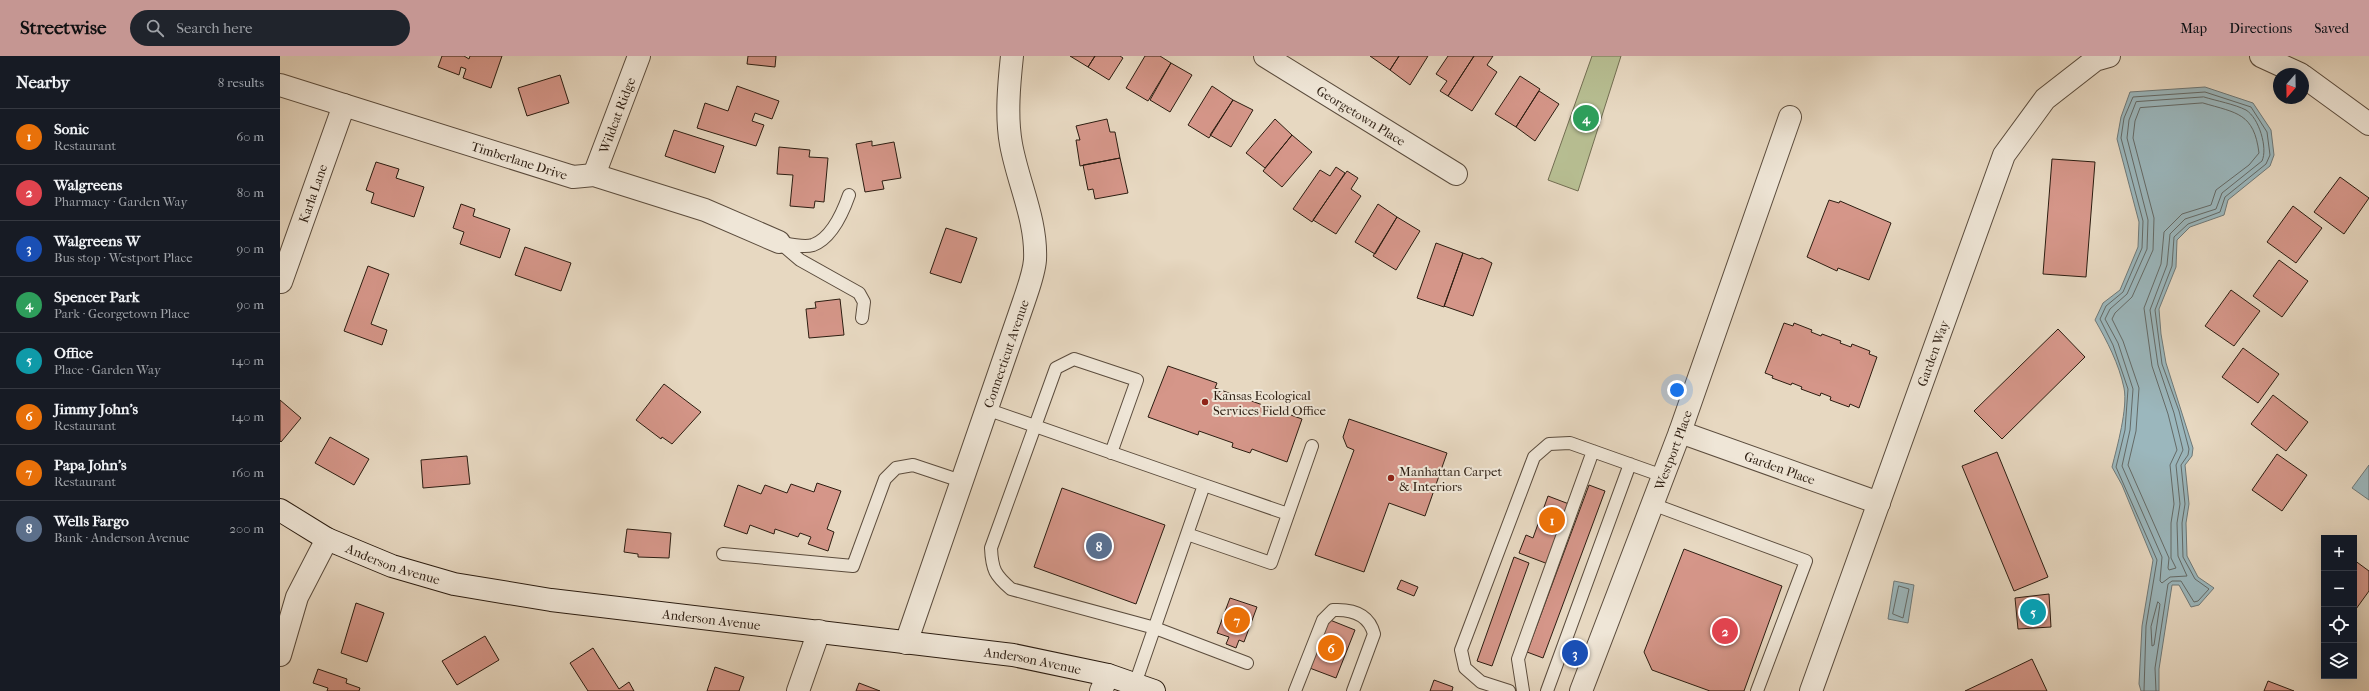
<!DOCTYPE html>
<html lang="en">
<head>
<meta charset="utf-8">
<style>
	:root { --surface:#171b24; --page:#20242c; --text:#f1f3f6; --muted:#9ea1a6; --line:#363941; --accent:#c59692 }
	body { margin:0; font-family:"IM FELL French Canon",serif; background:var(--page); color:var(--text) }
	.controls { position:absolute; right:12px; bottom:12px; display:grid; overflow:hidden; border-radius:0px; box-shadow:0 4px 16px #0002 }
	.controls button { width:36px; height:36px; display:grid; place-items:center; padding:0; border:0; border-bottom:1px solid var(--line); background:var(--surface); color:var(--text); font:20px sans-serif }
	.compass { position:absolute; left:1993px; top:12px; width:36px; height:36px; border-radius:50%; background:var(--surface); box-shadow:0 4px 16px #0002; rotate:200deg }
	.you { position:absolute; left:1397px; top:334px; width:14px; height:14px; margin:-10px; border:3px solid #fff; border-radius:50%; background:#1a73e8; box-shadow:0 0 0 6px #1a73e833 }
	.badge { display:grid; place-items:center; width:26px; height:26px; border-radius:50%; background:var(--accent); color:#fff; font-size:13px; font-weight:700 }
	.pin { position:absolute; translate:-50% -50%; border:2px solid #fff; box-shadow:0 1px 4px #0006 }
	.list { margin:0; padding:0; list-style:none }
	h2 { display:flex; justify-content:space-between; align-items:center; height:52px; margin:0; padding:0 16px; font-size:17px }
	h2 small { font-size:13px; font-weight:400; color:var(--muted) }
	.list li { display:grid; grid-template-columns:26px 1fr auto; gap:12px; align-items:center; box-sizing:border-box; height:56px; padding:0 16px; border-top:1px solid var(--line) }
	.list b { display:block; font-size:15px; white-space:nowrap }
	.list p { margin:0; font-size:13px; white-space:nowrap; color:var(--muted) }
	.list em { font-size:13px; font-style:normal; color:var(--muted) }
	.icon { flex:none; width:22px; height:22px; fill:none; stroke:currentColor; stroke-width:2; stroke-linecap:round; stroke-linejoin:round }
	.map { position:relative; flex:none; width:2089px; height:635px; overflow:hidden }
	header { display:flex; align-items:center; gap:24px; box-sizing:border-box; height:56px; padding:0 20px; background:var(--accent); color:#111 }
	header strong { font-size:19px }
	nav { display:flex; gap:22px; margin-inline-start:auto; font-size:14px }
	.search { width:280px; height:36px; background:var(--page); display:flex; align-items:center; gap:10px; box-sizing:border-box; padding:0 14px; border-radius:22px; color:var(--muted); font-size:15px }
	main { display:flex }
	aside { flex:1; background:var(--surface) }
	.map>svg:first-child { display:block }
	.green { fill:#b7be92; stroke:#726e52 }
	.water { fill:#9bb7bd; stroke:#6f7978 }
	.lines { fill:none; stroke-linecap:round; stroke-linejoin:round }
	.shore { stroke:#646a67; stroke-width:1 }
	.building { fill:#d59689; stroke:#2c1d11 }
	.service-casing { stroke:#5b4c3d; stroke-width:14 }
	.minor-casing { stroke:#5b4c3d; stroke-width:24 }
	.secondary-casing { stroke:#2c1d11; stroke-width:24 }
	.service { stroke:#efe6d7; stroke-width:12 }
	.minor { stroke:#efe6d7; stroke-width:22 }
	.secondary { stroke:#efe6d7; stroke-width:22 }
	.poi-dot { fill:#8f2418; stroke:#efe6d7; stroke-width:1.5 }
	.labels { text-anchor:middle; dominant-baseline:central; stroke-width:4; stroke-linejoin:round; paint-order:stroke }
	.street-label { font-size:13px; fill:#2c1d11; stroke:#efe6d7 }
	.poi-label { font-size:13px; fill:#2c1d11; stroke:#efe6d7; text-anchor:start }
</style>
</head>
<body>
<header>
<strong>Streetwise</strong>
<div class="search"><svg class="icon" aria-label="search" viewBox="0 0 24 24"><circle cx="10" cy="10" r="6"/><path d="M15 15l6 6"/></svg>Search here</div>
<nav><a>Map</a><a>Directions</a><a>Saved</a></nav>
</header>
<main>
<aside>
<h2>Nearby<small>8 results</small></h2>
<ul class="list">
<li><span class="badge" style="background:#e8710a">1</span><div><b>Sonic</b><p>Restaurant</p></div><em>60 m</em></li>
<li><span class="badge" style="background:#e0444e">2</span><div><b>Walgreens</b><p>Pharmacy · Garden Way</p></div><em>80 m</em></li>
<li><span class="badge" style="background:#1a4fb4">3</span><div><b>Walgreens W</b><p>Bus stop · Westport Place</p></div><em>90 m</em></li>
<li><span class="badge" style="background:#2e9e5b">4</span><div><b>Spencer Park</b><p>Park · Georgetown Place</p></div><em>90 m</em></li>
<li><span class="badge" style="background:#0f9aa8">5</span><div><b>Office</b><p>Place · Garden Way</p></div><em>140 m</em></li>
<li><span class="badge" style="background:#e8710a">6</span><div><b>Jimmy John's</b><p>Restaurant</p></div><em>140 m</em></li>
<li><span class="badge" style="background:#e8710a">7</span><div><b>Papa John's</b><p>Restaurant</p></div><em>160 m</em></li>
<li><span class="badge" style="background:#5c6f8a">8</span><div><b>Wells Fargo</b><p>Bank · Anderson Avenue</p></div><em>200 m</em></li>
</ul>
</aside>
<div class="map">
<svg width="2089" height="635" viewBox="0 0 2089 635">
	<rect width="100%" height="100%" fill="#e7d8c1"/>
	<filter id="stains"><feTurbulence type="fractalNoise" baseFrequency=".005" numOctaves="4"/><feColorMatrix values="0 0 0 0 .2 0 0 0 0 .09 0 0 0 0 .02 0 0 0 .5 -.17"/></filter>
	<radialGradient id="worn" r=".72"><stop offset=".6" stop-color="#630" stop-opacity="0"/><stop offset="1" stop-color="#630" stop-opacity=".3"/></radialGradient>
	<path class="green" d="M 1312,0 L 1341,0 L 1298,135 L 1268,124 Z"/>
	<path class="water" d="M 1925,31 L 1973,47 L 1991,74 L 1994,99 L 1990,110 L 1948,144 L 1944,159 L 1910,171 L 1897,184 L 1896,211 L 1879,253 L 1881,278 L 1886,307 L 1913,392 L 1912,400 L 1905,409 L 1909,448 L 1906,467 L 1907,500 L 1918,521 L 1934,532 L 1919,549 L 1911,551 L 1899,529 L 1892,529 L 1879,613 L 1879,635 L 1861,635 L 1859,628 L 1862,570 L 1873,504 L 1842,429 L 1832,411 C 1837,391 1848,352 1844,332 C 1839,308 1827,285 1815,264 L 1823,247 L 1840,234 L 1858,191 L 1859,166 L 1837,83 L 1841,61 L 1850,36 Z
		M 2089,409 L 2089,444 L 2072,432 Z
		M 1614,525 L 1634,529 L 1628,567 L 1608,563 Z"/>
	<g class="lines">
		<path class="shore" d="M 1924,41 C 1937,45 1954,48 1966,54 C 1979,62 1988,92 1982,105 L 1942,137 L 1936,153 L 1905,163 L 1890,178 L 1887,209 L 1870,254 L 1878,309 L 1894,357 L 1903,394 L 1896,409 L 1900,448 L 1897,467 L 1898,500 L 1907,520 L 1890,521 L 1882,527 L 1880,525 L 1882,501 L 1842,410 L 1850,374 L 1853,333 L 1838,287 L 1825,263 L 1830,253 L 1847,238 L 1867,193 L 1868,164 L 1847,82 L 1849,64 L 1856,46 Z
			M 1923,47 C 1957,57 1974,57 1979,97 L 1969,109 L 1936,134 L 1931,149 L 1902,158 L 1884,176 L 1881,208 L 1864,252 L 1872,310 L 1888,358 L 1897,394 L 1890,409 L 1894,448 L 1891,467 L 1891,502 L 1896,512 L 1889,514 L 1888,512 L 1889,502 L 1848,409 L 1856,375 L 1859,332 L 1843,285 L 1832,263 L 1835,257 L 1852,241 L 1873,194 L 1874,162 L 1853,82 L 1855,65 L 1860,52 Z
			M 1619,530 L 1629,533 L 1623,562 L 1613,558 Z
			M 1878,546 L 1880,548 L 1874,589 L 1872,590 L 1871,571 Z
			M 1864,635 L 1866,570 L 1877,504 L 1836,411 L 1845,374 L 1848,333 L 1833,289 L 1820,263 L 1826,250 L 1843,236 L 1862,192 L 1863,165 L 1841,82 L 1844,62 L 1853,41 L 1925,36 L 1971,51 L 1987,76 L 1990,99 L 1986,108 L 1945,141 L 1940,156 L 1908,168 L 1894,181 L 1892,210 L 1875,254 L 1882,308 L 1899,355 L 1909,393 L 1908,399 L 1901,409 L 1905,448 L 1902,467 L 1903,501 L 1915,523 L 1929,533 L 1918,545 L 1914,546 L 1901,525 L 1892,525 L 1888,528 L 1875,612 L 1876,635"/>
	</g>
	<path class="building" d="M 162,0 L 184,0 L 189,3 L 190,0 L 222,0 L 211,32 L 183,22 L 186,13 L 181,11 L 179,19 L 158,11 Z
		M 468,0 L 496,0 L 495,11 L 467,8 Z
		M 790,0 L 815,0 L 808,11 Z
		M 815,0 L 840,0 L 843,2 L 829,24 L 808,11 Z
		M 865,0 L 880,0 L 891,7 L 868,45 L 846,32 Z
		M 1090,0 L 1119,0 L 1110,14 Z
		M 1119,0 L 1148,0 L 1130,29 L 1110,14 Z
		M 1168,0 L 1194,0 L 1168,40 L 1160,35 L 1167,25 L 1156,18 Z
		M 1194,0 L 1213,0 L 1207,9 L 1217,16 L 1192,55 L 1168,40 Z
		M 891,7 L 912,19 L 890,56 L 870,44 Z
		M 280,19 L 289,47 L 247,60 L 238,32 Z
		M 1240,20 L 1260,33 L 1236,71 L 1215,58 Z
		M 457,30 L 499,45 L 492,63 L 475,57 L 472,65 L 484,69 L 476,90 L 417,72 L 425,47 L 448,55 Z
		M 932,30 L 953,44 L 929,82 L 908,69 Z
		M 1259,35 L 1279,48 L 1255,85 L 1236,71 Z
		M 953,44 L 973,54 L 951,91 L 930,79 Z
		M 827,63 L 830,76 L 835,76 L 840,102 L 800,110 L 796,84 L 800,84 L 796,70 Z
		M 995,63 L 1012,79 L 985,112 L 966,97 Z
		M 394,74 L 444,90 L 435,117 L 385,100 Z
		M 1012,79 L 1032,96 L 1002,131 L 983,115 Z
		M 592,85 L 592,90 L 614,86 L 621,122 L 602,125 L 604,133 L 585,136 L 576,88 Z
		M 499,91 L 530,94 L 529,101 L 548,102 L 544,146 L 535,145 L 534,152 L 510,150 L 513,119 L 497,118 Z
		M 840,102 L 848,137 L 815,143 L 813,133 L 808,134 L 803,109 Z
		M 1772,103 L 1815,106 L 1806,221 L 1763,218 Z
		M 96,106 L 119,113 L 116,122 L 144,131 L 134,161 L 91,147 L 94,137 L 86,134 Z
		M 1056,111 L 1065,117 L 1032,166 L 1013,153 L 1040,114 L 1050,120 Z
		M 1067,115 L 1078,122 L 1071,133 L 1081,140 L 1056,178 L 1033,164 Z
		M 2060,121 L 2089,142 L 2064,178 L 2034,156 Z
		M 1549,144 L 1559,147 L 1560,145 L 1611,167 L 1589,224 L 1558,212 L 1557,215 L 1527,201 Z
		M 181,148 L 195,153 L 193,160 L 230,173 L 220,202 L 180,188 L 184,176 L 173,172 Z
		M 1098,148 L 1117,161 L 1095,198 L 1075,186 Z
		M 2013,150 L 2042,172 L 2016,207 L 1987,186 Z
		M 1117,161 L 1140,175 L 1116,214 L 1093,200 Z
		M 666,172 L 697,182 L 681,227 L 650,217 Z
		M 1156,187 L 1183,197 L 1164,251 L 1137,242 Z
		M 245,191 L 291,207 L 281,235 L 235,219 Z
		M 1183,197 L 1199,203 L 1202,202 L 1212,207 L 1193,260 L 1164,250 Z
		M 1999,204 L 2028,225 L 2002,261 L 1973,240 Z
		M 88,210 L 109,218 L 91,268 L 107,274 L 102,289 L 64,275 Z
		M 1951,234 L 1980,255 L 1954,290 L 1925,270 Z
		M 560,243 L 564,279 L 529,282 L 526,253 L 536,252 L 535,246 Z
		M 1504,267 L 1513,270 L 1514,267 L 1532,274 L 1531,276 L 1541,280 L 1542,278 L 1561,285 L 1560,287 L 1571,291 L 1572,288 L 1590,295 L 1589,298 L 1597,301 L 1579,352 L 1570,348 L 1569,351 L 1550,344 L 1551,341 L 1541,337 L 1540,340 L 1521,333 L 1522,331 L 1512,327 L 1511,329 L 1492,322 L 1493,320 L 1485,317 Z
		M 1778,273 L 1805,301 L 1722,383 L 1694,355 Z
		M 1963,292 L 1999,318 L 1978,347 L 1942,321 Z
		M 888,310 L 937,327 L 935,332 L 1022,363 L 1007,406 L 972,393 L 970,397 L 952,391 L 953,387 L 919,375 L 918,379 L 868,361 Z
		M 384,328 L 421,356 L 392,388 L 382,381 L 381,383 L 356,364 Z
		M 1993,339 L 2028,366 L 2006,395 L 1971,368 Z
		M 0,344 L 21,362 L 1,386 L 0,385 Z
		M 1069,363 L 1167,397 L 1145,460 L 1109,447 L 1084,516 L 1035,499 L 1074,394 L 1067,391 L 1063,381 Z
		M 50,381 L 89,403 L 74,429 L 35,407 Z
		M 1717,396 L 1768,521 L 1734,535 L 1682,410 Z
		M 1997,398 L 2027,419 L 2002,455 L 1972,434 Z
		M 187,400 L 190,428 L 143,432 L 141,404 Z
		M 537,427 L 561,435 L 547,473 L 554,476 L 548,495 L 528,488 L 531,481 L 520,477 L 518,481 L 495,473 L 494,478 L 470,469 L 467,478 L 444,470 L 458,429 L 481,438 L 485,429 L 507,437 L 511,428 L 534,436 Z
		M 1309,429 L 1325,435 L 1263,602 L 1247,596 Z
		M 782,432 L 885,469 L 856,548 L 754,511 Z
		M 1268,440 L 1289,448 L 1268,508 L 1239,497 L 1246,479 L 1253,482 Z
		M 347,473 L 391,477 L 389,502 L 358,501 L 358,498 L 344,496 Z
		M 1404,493 L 1502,530 L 1464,635 L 1430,635 L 1372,614 L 1364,596 Z
		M 1234,501 L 1249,507 L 1212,610 L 1197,605 Z
		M 2074,504 L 2089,515 L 2089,535 L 2076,553 L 2074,551 Z
		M 1121,524 L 1138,531 L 1134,540 L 1117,533 Z
		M 1769,538 L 1771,571 L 1738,573 L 1735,542 Z
		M 950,542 L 977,551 L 964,586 L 959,584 L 956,592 L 946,588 L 949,581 L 937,577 Z
		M 76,547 L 104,557 L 87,606 L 61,597 Z
		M 1045,562 L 1075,574 L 1056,622 L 1027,611 Z
		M 205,580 L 219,604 L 177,629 L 162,605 Z
		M 313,592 L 339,633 L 349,626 L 354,635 L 308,635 L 290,607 Z
		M 1752,603 L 1767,635 L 1685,635 L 1721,618 Z
		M 435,611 L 464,621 L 459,635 L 427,635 Z
		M 38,613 L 67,623 L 66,627 L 80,632 L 79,635 L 47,635 L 48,632 L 33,627 Z
		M 1154,624 L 1173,631 L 1172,635 L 1150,635 Z
		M 1988,625 L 2014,635 L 1984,635 Z
		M 579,627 L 600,635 L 576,635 Z"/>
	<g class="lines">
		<defs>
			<path id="service" d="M 499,186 L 520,204 L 579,237 L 584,246 L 582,262
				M 499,186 C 509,188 523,192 533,189 C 552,182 563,156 569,139
				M 706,353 L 924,429 L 855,628
				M 831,397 L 857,324 L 794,303 L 776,312 L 711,492 C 712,514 715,519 731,533 L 875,572 L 967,607
				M 924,429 L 1008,458
				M 1372,448 L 1526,505 L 1477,635
				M 907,478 L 991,507 L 1032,390
				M 443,498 L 573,510 L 605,423 L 616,412 L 633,409 L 681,425
				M 1015,635 L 1043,564 L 1053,554 C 1072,553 1089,558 1094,578 L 1073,635
				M 1229,635 L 1201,626 L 1185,612 L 1181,594 L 1254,401 L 1269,388 L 1290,387 L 1383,420
				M 1243,635 L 1238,603 L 1313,395
				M 1267,635 L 1350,408"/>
			<g id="minor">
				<path id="s1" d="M 985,0 L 1176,118"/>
				<path d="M 1981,0 L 2020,18"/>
				<path d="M 2023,20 L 2089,68"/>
				<path id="s2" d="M 0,29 L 293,121 L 314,119 L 425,154 L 499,186"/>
				<path id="s3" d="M 314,119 L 359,0"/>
				<path id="s4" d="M 1,226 L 64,49"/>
				<path id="s5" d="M 1400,376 L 1599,447"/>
				<path id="s6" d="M 626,587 L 744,245 C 748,233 754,217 755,204 C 757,164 738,127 731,88 C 726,60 729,28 732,0"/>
				<path d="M 0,599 L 17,541 L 47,483"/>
				<path d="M 518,635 L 539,575"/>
				<path d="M 821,635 L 828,619"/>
				<path id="s7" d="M 1301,635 L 1400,376 L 1510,61"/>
				<path id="s8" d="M 1531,635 L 1724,99 L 1765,43 L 1815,4 L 1829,0"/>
			</g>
			<g id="secondary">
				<path id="s9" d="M 0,454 L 47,483 L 112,510 L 174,528 L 271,544 L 733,599 L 828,619 L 874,635"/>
			</g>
		</defs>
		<use href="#service" class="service-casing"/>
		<use href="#minor" class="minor-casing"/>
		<use href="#secondary" class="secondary-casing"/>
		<use href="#service" class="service"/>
		<use href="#minor" class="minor"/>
		<use href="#secondary" class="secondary"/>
	</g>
	<g class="poi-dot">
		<circle cx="925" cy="346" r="4"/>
		<circle cx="1111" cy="422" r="4"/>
	</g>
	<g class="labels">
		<g class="street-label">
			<text stroke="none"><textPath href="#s3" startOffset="64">Wildcat Ridge</textPath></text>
			<text stroke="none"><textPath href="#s1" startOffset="113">Georgetown Place</textPath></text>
			<text stroke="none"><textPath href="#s2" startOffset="251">Timberlane Drive</textPath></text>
			<text stroke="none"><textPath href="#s4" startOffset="94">Karla Lane</textPath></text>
			<text stroke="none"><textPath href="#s6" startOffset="306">Connecticut Avenue</textPath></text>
			<text stroke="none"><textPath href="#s8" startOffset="359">Garden Way</textPath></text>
			<text stroke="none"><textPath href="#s7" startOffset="258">Westport Place</textPath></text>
			<text stroke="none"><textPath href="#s5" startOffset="106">Garden Place</textPath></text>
			<text stroke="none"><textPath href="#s9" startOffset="126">Anderson Avenue</textPath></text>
			<text stroke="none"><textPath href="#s9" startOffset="450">Anderson Avenue</textPath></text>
			<text stroke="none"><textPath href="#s9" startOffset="774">Anderson Avenue</textPath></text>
		</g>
		<g class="poi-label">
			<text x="933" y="339">Kansas Ecological<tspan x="933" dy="15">Services Field Office</tspan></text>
			<text x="1119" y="415">Manhattan Carpet<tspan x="1119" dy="15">&amp; Interiors</tspan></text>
		</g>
	</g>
	<rect width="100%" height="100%" filter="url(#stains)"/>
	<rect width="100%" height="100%" fill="url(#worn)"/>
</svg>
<div class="controls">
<button>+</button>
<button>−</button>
<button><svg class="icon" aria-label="locate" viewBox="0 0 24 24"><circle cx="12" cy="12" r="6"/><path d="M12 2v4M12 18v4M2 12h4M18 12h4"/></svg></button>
<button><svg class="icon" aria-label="layers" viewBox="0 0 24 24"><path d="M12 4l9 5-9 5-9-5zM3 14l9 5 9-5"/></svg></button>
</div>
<svg class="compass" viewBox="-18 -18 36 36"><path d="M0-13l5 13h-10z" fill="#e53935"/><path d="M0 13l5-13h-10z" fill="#9ea1a6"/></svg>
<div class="you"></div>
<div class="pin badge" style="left:1272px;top:464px;background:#e8710a">1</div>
<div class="pin badge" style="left:1445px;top:575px;background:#e0444e">2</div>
<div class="pin badge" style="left:1295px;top:597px;background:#1a4fb4">3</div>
<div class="pin badge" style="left:1306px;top:62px;background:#2e9e5b">4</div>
<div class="pin badge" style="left:1753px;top:556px;background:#0f9aa8">5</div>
<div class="pin badge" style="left:1051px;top:592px;background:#e8710a">6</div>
<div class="pin badge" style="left:957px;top:564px;background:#e8710a">7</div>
<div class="pin badge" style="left:819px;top:490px;background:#5c6f8a">8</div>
</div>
</main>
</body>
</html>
